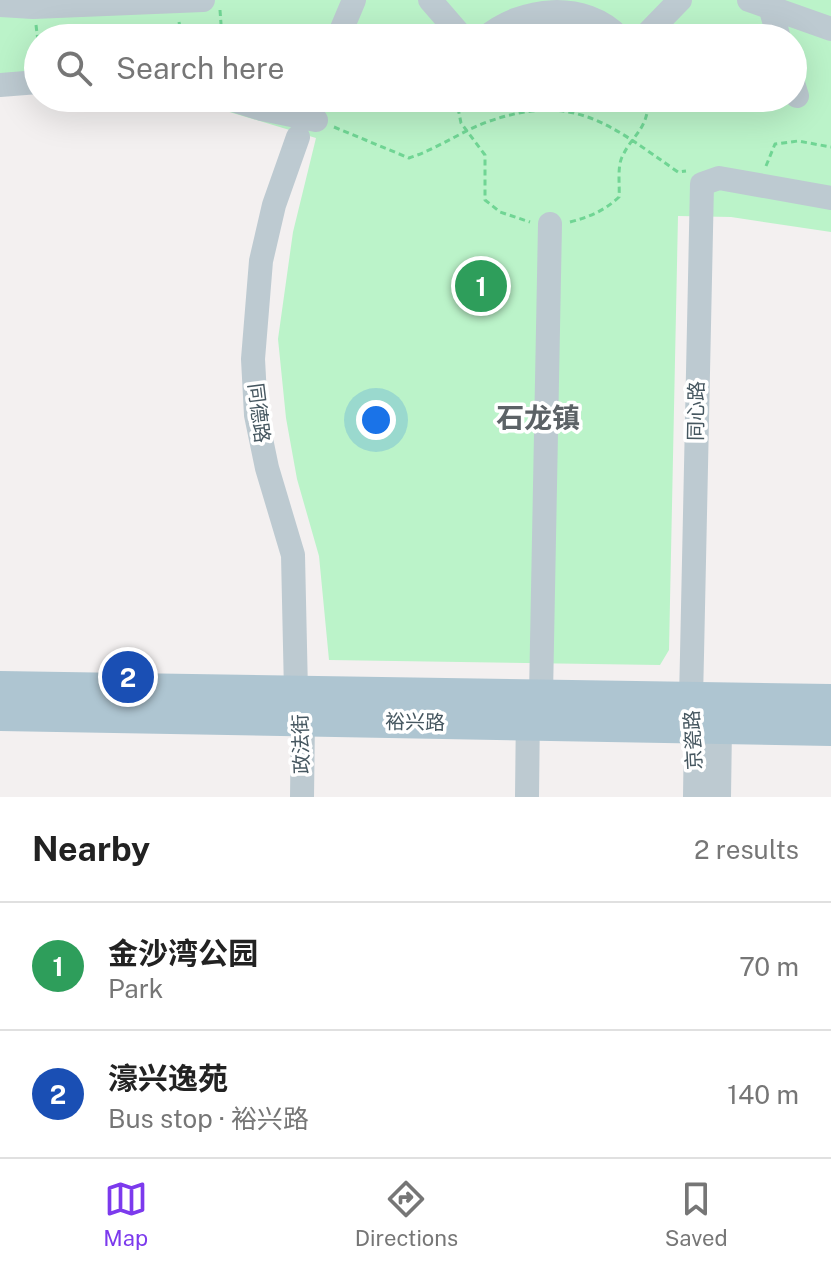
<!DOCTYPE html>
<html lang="en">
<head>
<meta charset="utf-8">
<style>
	:root { --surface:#fff; --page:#f6f6f6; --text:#222; --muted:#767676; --line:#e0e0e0; --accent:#7c3aed }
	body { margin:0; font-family:"Public Sans","Noto Sans SC",sans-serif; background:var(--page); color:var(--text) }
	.you { position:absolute; left:376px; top:420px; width:28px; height:28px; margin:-20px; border:6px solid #fff; border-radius:50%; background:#1a73e8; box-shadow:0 0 0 12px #1a73e833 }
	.badge { display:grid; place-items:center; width:52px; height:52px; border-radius:50%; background:var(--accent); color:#fff; font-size:26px; font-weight:700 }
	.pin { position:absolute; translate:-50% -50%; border:4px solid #fff; box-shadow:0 2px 8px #0006 }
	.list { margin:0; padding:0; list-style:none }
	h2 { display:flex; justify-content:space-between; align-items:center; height:104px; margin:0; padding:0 32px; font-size:34px }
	h2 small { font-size:26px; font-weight:400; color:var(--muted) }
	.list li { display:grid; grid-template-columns:52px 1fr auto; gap:24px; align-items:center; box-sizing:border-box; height:128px; padding:0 32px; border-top:2px solid var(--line) }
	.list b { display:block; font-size:30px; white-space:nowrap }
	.list p { margin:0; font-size:26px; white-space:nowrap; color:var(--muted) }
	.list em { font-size:26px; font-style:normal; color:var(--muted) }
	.icon { flex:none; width:44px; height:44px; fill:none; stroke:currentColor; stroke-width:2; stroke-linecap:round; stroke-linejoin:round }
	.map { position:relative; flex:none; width:831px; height:797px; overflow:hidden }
	.search { position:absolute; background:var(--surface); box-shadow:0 8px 32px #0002; left:24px; right:24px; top:24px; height:88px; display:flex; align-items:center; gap:20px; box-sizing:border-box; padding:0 28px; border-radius:44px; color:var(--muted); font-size:30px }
	.sheet { height:360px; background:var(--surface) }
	nav { display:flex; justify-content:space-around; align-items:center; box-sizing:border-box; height:112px; border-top:2px solid var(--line); background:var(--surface); font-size:22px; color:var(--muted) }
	nav a { display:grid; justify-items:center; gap:4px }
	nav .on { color:var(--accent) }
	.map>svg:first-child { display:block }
	.green { fill:#bbf3c9 }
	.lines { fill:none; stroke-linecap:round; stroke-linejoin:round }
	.path { stroke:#70d594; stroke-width:3; stroke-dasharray:6 4; stroke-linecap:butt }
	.minor { stroke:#bdcad1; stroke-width:24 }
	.major { stroke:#aec5d1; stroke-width:32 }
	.labels { text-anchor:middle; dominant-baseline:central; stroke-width:7; stroke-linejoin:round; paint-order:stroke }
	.street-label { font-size:20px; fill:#465760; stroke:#fff }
	.district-label { font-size:28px; font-weight:bold; fill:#5c6266; stroke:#fff }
</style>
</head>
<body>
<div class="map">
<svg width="831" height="797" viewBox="0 0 831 797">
	<rect width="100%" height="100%" fill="#f3f0f0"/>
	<path class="green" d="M 0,0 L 831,0 L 831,232 L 731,217 L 678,216 L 669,650 L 660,665 L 329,660 L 319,556 L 297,479 L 286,418 L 278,339 L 293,232 L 316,138 L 183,98 L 793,98 L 793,38 L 38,38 L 38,92 L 0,94 Z"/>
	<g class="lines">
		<path class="path" d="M 220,10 L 222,38
			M 179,22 L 182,38
			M 36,25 L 38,41
			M 456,98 L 461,123 L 485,155 L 485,200 L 500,212 L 530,222
			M 334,127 L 409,158 C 437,149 460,132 487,122 C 574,91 610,125 678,172 L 686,171
			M 766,166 L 775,144 L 798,141 L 831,147
			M 570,222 C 589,217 604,211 619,197 C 620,186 617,168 622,157 C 634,132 647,132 649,98"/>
		<path class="minor" d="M 430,0 L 463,38
			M 749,0 L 831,29
			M 0,5 L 33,7 L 203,0
			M 770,7 L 779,38
			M 338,38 L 354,0
			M 485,38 C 522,7 584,0 620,38
			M 643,38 L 680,0
			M 793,83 L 797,96
			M 0,85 L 38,82
			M 227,98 L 262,109 L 316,120
			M 298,137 L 274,205 L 261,261 L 253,359 L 256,415 L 267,468 L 293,555 L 296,692 L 303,720 L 302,797
			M 541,695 L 550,224
			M 710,717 L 720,728 L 719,797
			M 527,797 L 528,709
			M 695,797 L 696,727 L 691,698 L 692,655 L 702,184 L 719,178 L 831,198"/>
		<path class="major" d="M 0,687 L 831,700
			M 0,715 L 831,730"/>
	</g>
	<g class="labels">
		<g class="street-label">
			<text transform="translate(696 411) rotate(-89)">同心路</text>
			<text transform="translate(259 413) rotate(83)">同德路</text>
			<text transform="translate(415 722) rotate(1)">裕兴路</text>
			<text transform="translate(693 740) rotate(-93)">京瓷路</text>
			<text transform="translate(301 744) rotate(-92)">政法街</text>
		</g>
		<g class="district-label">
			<text x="538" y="417">石龙镇</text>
		</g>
	</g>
</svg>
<div class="you"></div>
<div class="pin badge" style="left:481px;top:286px;background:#2e9e5b">1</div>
<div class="pin badge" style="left:128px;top:677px;background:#1a4fb4">2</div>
<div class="search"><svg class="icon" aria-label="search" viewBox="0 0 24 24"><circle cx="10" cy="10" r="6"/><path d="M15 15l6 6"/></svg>Search here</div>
</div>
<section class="sheet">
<h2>Nearby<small>2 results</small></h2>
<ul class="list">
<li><span class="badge" style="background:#2e9e5b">1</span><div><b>金沙湾公园</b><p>Park</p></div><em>70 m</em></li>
<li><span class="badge" style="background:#1a4fb4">2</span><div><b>濠兴逸苑</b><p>Bus stop · 裕兴路</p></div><em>140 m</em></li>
</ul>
</section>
<nav>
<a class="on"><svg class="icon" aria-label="map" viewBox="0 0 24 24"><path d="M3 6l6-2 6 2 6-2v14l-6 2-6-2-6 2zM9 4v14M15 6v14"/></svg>Map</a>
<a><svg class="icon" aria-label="directions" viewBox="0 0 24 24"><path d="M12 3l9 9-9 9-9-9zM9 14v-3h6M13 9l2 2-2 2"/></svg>Directions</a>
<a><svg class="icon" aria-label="saved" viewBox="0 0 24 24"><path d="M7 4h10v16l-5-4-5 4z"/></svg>Saved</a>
</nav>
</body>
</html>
